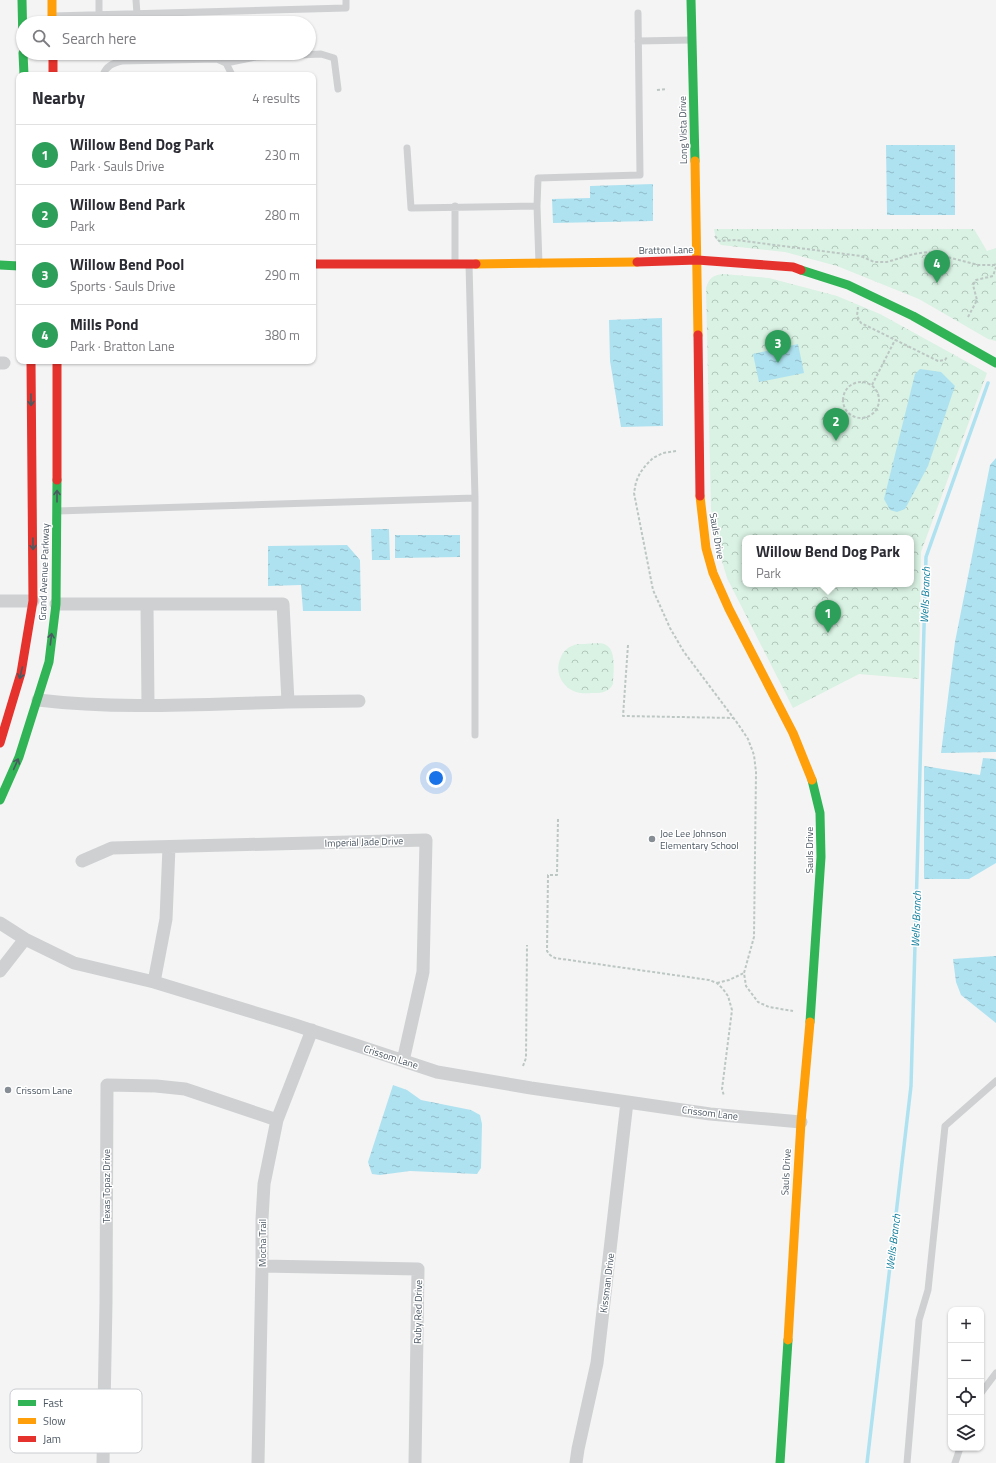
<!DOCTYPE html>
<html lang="en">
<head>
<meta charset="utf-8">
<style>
	:root { --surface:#fff; --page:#f7f7f7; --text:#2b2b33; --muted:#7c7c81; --line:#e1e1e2; --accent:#2563eb }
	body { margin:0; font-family:"Titillium Web",sans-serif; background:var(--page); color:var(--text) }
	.controls { position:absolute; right:12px; bottom:12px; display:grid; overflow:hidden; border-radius:8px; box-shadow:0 1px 3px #0004 }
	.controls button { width:36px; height:36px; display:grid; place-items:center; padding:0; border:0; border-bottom:1px solid var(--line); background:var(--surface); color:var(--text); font:20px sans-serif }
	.you { position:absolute; left:436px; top:778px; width:14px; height:14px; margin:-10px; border:3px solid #fff; border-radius:50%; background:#1a73e8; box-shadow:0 0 0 6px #1a73e833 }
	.badge { display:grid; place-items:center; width:26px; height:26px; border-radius:50%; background:var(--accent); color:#fff; font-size:13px; font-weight:700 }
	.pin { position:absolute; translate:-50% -33px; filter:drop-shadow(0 1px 2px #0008) }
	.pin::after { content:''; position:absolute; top:21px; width:14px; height:12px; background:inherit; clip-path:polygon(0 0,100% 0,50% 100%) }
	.popup { position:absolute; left:742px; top:535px; width:172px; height:52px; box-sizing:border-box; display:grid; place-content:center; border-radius:8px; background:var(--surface); filter:drop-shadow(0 1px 3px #0005); font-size:13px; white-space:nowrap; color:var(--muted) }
	.popup b { font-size:15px; color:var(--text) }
	.popup::after { content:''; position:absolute; left:50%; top:100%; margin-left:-8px; border:8px solid transparent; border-top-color:var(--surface) }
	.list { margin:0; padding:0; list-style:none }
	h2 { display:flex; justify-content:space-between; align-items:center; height:52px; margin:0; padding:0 16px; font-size:17px }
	h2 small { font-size:13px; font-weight:400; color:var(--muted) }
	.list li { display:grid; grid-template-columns:26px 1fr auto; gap:12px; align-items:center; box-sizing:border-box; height:60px; padding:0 16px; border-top:1px solid var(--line) }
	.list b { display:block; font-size:15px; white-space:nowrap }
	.list p { margin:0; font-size:13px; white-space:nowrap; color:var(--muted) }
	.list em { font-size:13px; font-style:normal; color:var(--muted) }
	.icon { flex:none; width:22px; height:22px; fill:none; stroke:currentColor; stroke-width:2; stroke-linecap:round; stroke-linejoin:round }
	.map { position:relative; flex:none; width:996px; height:1463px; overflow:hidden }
	.search { position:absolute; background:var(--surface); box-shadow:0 1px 3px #0004; left:16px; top:16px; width:300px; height:44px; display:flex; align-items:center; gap:10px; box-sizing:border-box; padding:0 14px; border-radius:22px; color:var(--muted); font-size:15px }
	.panel { position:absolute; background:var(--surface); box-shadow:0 1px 3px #0004; left:16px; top:72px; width:300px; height:292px; border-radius:8px }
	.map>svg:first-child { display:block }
	.park { fill:url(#park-crowns); fill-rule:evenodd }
	.water { fill:url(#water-ripples) }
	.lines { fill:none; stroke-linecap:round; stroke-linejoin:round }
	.stream { stroke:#aee2f0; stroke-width:3.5 }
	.path { stroke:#bcc7c4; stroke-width:2; stroke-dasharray:3 2; stroke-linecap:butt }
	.lane { stroke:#ced0d2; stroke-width:7 }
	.street { stroke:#ced0d2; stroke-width:13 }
	.fast { stroke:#30b455; stroke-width:9 }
	.slow { stroke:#ff9f0a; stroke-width:9 }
	.jam { stroke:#e5322d; stroke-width:9 }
	.oneway { stroke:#495b60 }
	.poi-dot { fill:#868d94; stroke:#fff; stroke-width:1.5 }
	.labels { text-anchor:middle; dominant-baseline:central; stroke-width:3; stroke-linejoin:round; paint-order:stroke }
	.street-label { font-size:10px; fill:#4a5661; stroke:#fff }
	.poi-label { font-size:10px; fill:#4a5661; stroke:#fff; text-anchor:start }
	.water-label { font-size:11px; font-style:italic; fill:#0c7c9b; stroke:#fff }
	.key { fill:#fff; stroke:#c9ccd0; stroke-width:1 }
	.key-label { font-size:11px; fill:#4a5661 }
</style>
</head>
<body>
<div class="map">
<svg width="996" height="1463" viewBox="0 0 996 1463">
	<defs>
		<pattern id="park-crowns" width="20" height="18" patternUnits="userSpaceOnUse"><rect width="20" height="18" fill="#d9f2e3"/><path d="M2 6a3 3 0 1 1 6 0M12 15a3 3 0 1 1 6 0" fill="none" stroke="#b2c7bb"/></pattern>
		<pattern id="water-ripples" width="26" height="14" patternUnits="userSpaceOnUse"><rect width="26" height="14" fill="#aee2f0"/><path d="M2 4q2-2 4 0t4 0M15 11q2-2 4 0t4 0" fill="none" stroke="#90bac6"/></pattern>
	</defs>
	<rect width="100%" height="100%" fill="#f4f4f4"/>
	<path class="park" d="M 714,229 L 974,229 L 987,251 L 996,248 L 996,341 L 988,339 L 919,299 L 837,266 L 785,252 L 721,245 L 716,239 Z
		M 723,274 L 769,278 L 837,296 L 880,314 L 987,373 L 921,552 L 919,679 L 859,674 L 793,708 L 727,578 L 717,544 L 711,509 L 706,288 C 709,278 713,275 723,274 ZM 745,538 L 911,538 L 911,584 L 745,584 Z
		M 584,644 C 591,644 601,642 606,645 C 617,650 613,675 613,684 C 609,692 602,693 594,693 C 589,693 581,694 576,692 C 561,687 554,671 561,657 C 563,652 567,648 572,646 C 575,644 580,644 584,644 Z"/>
	<path class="water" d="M 886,145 L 955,145 L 955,215 L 887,215 Z
		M 653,184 L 653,221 L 553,223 L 552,199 L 590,198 L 590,186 Z
		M 662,318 L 663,426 L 621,427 L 610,361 L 609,320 Z
		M 798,344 L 804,373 L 759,382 L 753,354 Z
		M 920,369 L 941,372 L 955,386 L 928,466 L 905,509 L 897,512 L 890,510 L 884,499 L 915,374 Z
		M 996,458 L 996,752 L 941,753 L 955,642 L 990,465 Z
		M 371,529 L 389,529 L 390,560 L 372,560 Z
		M 395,535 L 460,535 L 460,557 L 395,558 Z
		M 347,545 L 360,560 L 361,611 L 303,611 L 301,585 L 268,586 L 268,546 Z
		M 983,758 L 996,759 L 996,863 L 969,879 L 924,879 L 924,766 L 980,775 Z
		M 996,956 L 996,1023 L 961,995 L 956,982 L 953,959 Z
		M 393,1085 L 407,1090 L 421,1100 L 471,1110 L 480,1115 L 482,1124 L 481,1168 L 477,1174 L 410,1171 L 380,1175 L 372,1174 L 368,1162 Z"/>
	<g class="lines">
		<path class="stream" d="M 867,1463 L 911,1086 L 926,557 L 988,383"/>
		<path class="path" d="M 657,90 L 667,89
			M 715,236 L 719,241 L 736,240 L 861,256 L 874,262 L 887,262 L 914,254 L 928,252 L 978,265 L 996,265
			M 858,307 L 857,316 L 861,323 L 938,361 L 945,360 L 947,357
			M 968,317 L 977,300 L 973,285 L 976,280 L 993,276 L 996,267
			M843 400a18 18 0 1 1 36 0a18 18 0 1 1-36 0Z
			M 872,385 L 895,340
			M 676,451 L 663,453 L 653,458 L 646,465 L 640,473 L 636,482 L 634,493 L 653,590 L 670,628 L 684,652 L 738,724 L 748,739 L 754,755 L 756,772 L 754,937 L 744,973 L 746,986 L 758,1002 L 769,1007 L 793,1011
			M 628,645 L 623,716 L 734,718
			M 558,819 L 557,875 L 548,875 L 547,951 L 550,955 L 555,958 L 709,980 L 717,983 L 723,989 L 728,996 L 732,1010 L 722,1089 L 724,1096
			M 717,983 L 729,980 L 744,973
			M 523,1066 L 526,1058 L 527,945"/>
		<path class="lane" d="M 136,0 L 137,14
			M 99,15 L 99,0
			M 52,16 L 346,8 L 346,0
			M 638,41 L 692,40
			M 226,63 L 256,57 L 321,54 L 334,58 L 338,89
			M 103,75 C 106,66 113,63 122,61 L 217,59 L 226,63 L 232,75
			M 407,148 L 411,208 L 537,206 L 539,264
			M 455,206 L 455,264
			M 537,206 L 538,178 L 640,175 L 638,13
			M 469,264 L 475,498 L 475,735
			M 57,511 L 475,498
			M 981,1393 L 996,1373
			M 907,1463 L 919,1320 L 928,1290 L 945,1126 L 996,1081
			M 955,1463 L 960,1448"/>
		<path class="street" d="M 0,363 L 4,363
			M 0,601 L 33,601
			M 147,605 L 148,705
			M 38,700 C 121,710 205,704 288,702 L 283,604 L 56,604
			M 288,702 L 359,701
			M 82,861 L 112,848 L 426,840 L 423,972 L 403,1061
			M 0,923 L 25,939 L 74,963 L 154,982 L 292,1024 L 437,1072 L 531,1088 L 710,1114 L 801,1122
			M 0,971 L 25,939
			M 154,982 L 166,919 L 169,847
			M 262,1266 L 418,1269 L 415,1463
			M 103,1463 L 106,1302 L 107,1085 L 156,1086 L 185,1089 L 277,1120
			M 258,1463 L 262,1266 L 262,1219 L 264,1184 L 277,1120 L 312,1030
			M 576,1463 L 578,1449 L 597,1363 L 627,1102"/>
		<path class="fast" d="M 22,0 L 23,45
			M 691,0 L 695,161
			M 23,53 L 24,75
			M 0,265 L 19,266
			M 801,270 L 848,285 L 913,316 L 996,363
			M 0,800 L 19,757 L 49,662 L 56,604 L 57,480
			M 810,1022 L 821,857 L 820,813 L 812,780
			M 780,1463 L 788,1340"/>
		<path class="slow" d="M 52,0 L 52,23
			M 695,161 L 698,335
			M 476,264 L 637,262
			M 700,496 L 706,548 L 713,573 L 729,609 L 793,733 L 812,780
			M 788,1340 L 801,1122 L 810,1022"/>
		<path class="jam" d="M 53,53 L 53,75
			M 637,262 L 697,260 L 793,267 L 801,270
			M 313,264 L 476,264
			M 698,335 L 700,496
			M 57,480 L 57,361
			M 0,743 L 21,673 L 33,601 L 31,361"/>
	</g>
	<defs><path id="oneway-shaft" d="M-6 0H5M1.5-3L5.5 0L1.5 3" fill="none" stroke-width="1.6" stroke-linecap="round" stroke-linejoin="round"/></defs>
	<g class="oneway">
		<use href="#oneway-shaft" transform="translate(31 400) rotate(89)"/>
		<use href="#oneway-shaft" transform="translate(57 496) rotate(-90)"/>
		<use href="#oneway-shaft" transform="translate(33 544) rotate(89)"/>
		<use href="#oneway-shaft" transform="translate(51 639) rotate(-83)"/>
		<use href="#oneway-shaft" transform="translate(21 673) rotate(103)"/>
		<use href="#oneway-shaft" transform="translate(16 764) rotate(-66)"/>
	</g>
	<g class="poi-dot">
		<circle cx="652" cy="839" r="4"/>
		<circle cx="8" cy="1090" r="4"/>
	</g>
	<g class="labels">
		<g class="street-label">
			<text transform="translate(683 130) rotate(-91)">Long Vista Drive</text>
			<text transform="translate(666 250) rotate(-1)">Bratton Lane</text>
			<text transform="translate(717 536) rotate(80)">Sauls Drive</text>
			<text transform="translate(44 572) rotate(-88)">Grand Avenue Parkway</text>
			<text transform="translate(364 842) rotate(-2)">Imperial Jade Drive</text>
			<text transform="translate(809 850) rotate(-90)">Sauls Drive</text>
			<text transform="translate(391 1057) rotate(18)">Crissom Lane</text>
			<text transform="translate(710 1113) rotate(7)">Crissom Lane</text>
			<text transform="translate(786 1172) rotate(-87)">Sauls Drive</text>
			<text transform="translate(106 1186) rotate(-90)">Texas Topaz Drive</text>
			<text transform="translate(262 1243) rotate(-90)">Mocha Trail</text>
			<text transform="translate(607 1283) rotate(-83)">Kissman Drive</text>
			<text transform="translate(418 1312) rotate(-89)">Ruby Red Drive</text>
		</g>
		<g class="poi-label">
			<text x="660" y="833">Joe Lee Johnson<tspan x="660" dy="12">Elementary School</tspan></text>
			<text x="16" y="1090">Crissom Lane</text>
		</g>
		<g class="water-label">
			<text transform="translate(925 595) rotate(-88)">Wells Branch</text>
			<text transform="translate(916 919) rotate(-88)">Wells Branch</text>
			<text transform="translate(893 1242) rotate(-83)">Wells Branch</text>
		</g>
	</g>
	<rect x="10" y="1389" width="132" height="64" rx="6" class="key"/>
	<rect x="18" y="1400" width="18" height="6" fill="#30b455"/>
	<rect x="18" y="1418" width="18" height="6" fill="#ff9f0a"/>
	<rect x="18" y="1436" width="18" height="6" fill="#e5322d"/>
	<g class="key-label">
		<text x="43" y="1407">Fast</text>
		<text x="43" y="1425">Slow</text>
		<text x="43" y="1443">Jam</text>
	</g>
</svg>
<div class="controls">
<button>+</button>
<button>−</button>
<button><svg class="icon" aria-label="locate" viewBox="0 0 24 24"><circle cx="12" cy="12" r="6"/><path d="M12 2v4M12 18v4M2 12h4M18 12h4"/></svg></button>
<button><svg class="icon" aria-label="layers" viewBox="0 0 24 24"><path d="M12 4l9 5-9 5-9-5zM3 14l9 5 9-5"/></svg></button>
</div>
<div class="you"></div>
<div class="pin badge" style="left:828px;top:633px;background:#2e9e5b">1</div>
<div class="popup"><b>Willow Bend Dog Park</b>Park</div>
<div class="pin badge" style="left:836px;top:441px;background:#2e9e5b">2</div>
<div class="pin badge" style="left:778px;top:363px;background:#2e9e5b">3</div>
<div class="pin badge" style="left:937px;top:283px;background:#2e9e5b">4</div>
<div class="search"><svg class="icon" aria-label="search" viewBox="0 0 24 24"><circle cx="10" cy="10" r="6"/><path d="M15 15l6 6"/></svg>Search here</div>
<section class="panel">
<h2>Nearby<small>4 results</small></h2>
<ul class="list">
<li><span class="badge" style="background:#2e9e5b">1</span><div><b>Willow Bend Dog Park</b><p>Park · Sauls Drive</p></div><em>230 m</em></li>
<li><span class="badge" style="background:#2e9e5b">2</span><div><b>Willow Bend Park</b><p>Park</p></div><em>280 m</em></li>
<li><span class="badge" style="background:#2e9e5b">3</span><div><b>Willow Bend Pool</b><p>Sports · Sauls Drive</p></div><em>290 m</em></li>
<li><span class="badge" style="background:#2e9e5b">4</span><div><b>Mills Pond</b><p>Park · Bratton Lane</p></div><em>380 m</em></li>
</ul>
</section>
</div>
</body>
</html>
